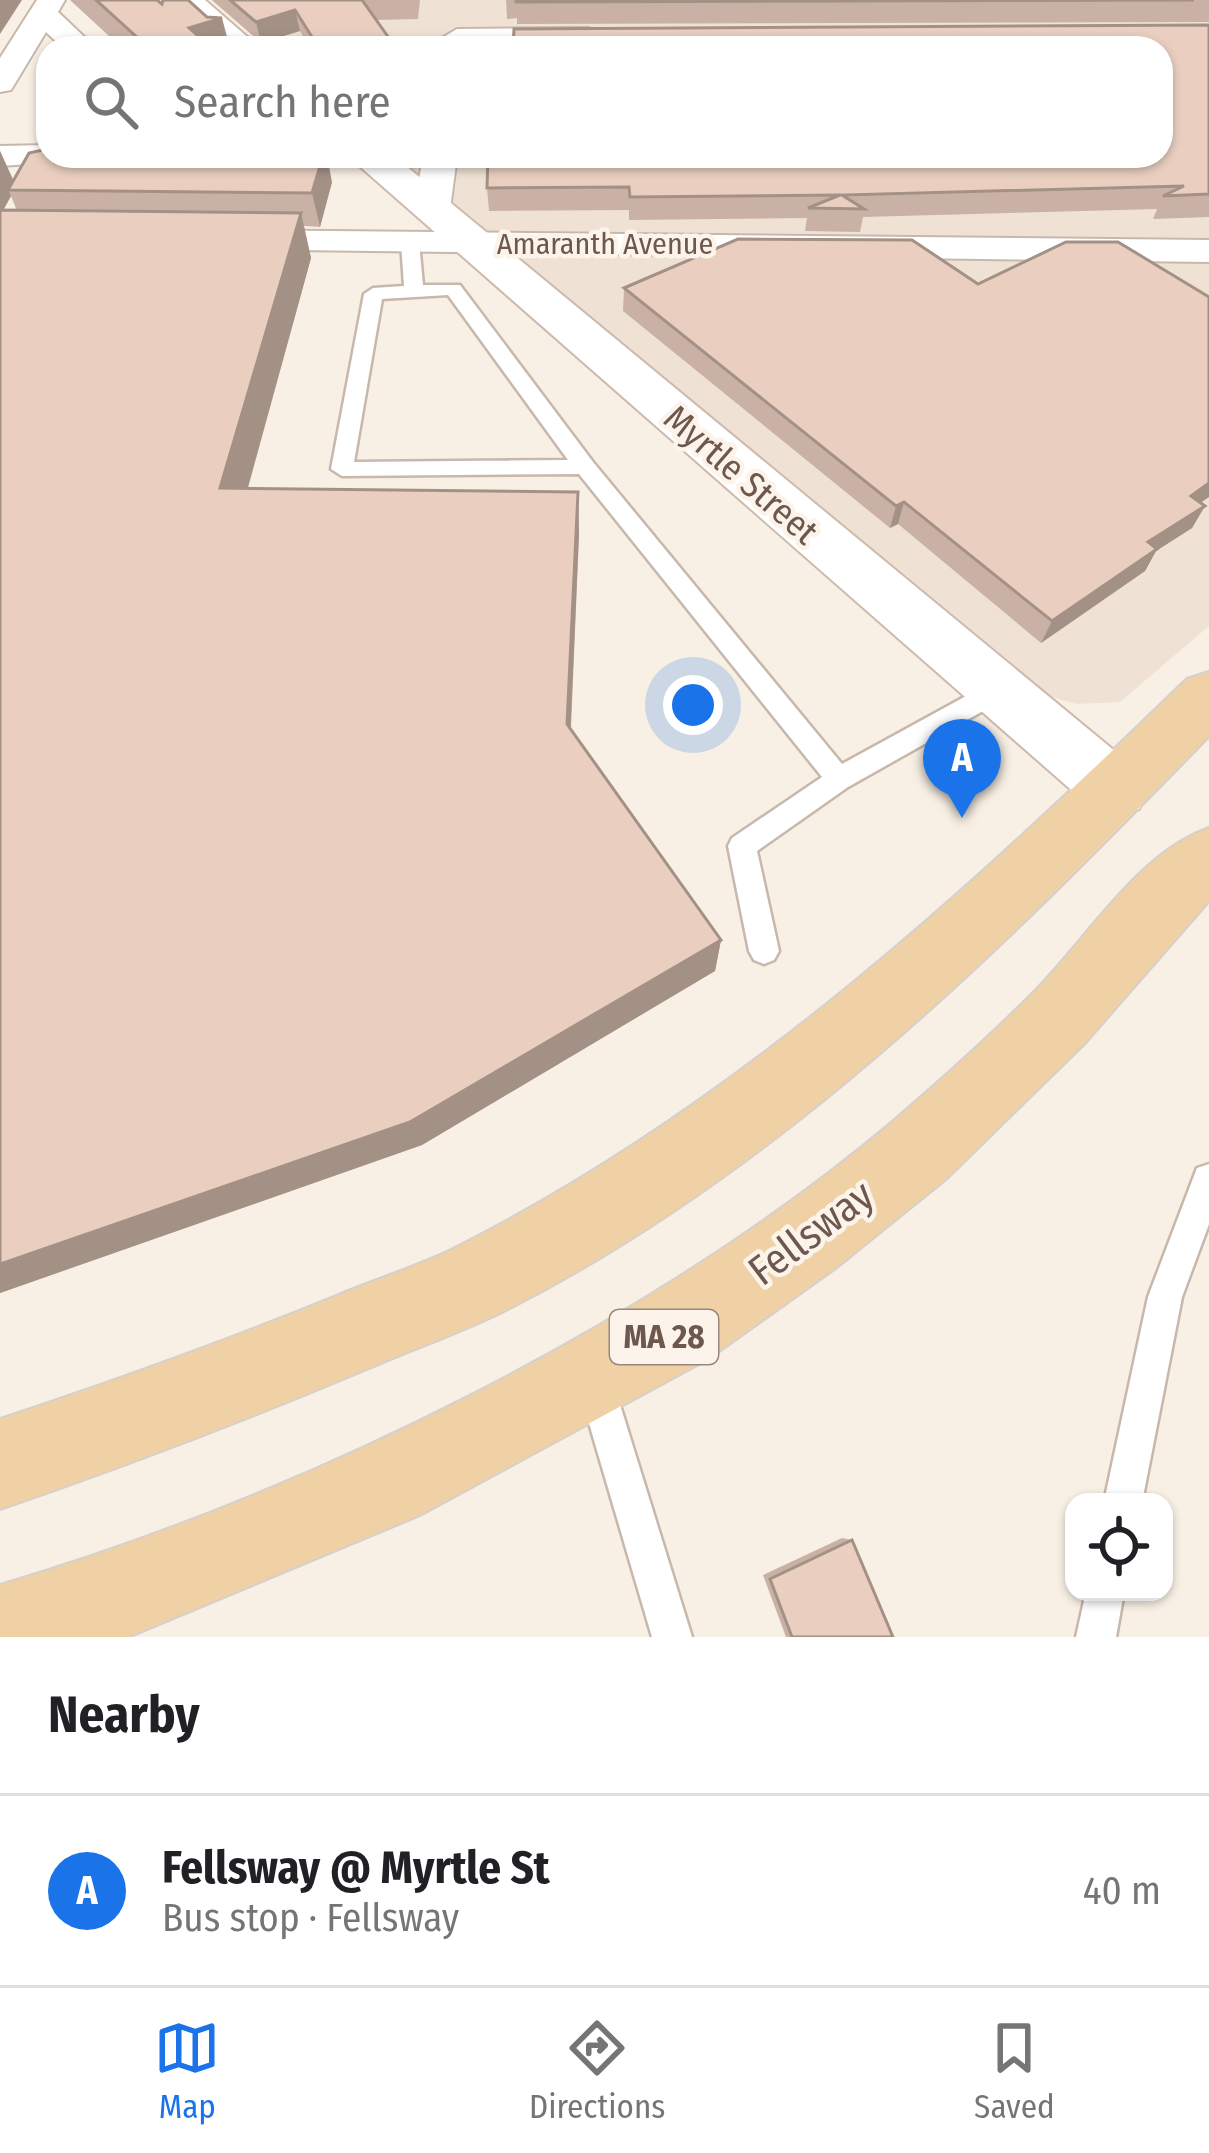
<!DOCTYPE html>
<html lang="en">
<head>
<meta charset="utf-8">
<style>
	:root { --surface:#fff; --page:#f6f6f6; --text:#202124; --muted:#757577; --line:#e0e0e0; --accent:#1a73e8 }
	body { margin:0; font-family:"Fira Sans Condensed",sans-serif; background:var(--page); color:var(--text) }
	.controls { position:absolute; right:36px; bottom:36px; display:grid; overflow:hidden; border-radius:24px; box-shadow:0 3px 9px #0004 }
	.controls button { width:108px; height:108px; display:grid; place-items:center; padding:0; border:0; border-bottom:3px solid var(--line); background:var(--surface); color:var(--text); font:60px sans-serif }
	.you { position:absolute; left:693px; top:705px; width:42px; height:42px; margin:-30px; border:9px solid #fff; border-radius:50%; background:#1a73e8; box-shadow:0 0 0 18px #1a73e833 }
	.badge { display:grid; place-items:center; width:78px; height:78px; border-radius:50%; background:var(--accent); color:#fff; font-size:39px; font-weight:700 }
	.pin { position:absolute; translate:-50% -99px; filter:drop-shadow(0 3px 6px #0008) }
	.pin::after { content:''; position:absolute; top:63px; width:42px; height:36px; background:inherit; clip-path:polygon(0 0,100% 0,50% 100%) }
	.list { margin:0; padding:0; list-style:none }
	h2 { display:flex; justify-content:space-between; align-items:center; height:156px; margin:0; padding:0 48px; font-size:51px }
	h2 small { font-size:39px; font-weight:400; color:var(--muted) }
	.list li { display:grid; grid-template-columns:78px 1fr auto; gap:36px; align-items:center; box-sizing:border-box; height:192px; padding:0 48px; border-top:3px solid var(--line) }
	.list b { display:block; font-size:45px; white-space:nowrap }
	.list p { margin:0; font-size:39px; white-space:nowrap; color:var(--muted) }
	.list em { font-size:39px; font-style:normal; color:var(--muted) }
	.icon { flex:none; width:66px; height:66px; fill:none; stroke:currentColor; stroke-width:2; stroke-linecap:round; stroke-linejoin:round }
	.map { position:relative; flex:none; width:1209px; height:1637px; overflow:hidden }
	.search { position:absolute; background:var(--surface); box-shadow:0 3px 9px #0004; left:36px; right:36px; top:36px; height:132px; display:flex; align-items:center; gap:30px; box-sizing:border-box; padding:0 42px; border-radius:36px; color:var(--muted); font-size:45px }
	.sheet { height:348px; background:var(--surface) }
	nav { display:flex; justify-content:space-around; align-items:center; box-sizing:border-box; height:168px; border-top:3px solid var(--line); background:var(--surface); font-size:33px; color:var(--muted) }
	nav a { display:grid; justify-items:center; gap:6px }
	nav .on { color:var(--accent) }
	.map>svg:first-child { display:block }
	.residential { fill:#efe2d4 }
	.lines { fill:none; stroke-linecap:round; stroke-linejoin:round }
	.lane-casing { stroke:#c8b8ac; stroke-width:5 }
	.street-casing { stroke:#c8b8ac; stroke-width:4 }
	.secondary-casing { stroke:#cdbaad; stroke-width:4 }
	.primary-casing { stroke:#d6d0cd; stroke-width:4 }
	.lane { fill:#fff; fill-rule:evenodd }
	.street { fill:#fff; fill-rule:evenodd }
	.secondary { fill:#fff; fill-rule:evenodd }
	.primary { fill:#efd1a5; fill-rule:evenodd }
	.wall { fill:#c9b2a5; fill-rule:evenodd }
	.shaded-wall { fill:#a49186 }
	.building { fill:#eacfc0; stroke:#a49186; stroke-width:3 }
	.labels { text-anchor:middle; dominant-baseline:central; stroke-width:9; stroke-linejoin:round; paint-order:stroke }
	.far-street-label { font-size:30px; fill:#6e584d; stroke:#fcf4ea }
	.shield { fill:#fcf4ea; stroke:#99877c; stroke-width:3 }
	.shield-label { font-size:33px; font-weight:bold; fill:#6e584d }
	.street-label { font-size:36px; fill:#6e584d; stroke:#fcf4ea }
	.near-street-label { font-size:42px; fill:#6e584d; stroke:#fcf4ea }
</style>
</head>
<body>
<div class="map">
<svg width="1209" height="1637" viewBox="0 0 1209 1637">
	<rect width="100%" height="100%" fill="#f9f0e5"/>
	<path class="residential" d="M 211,0 L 1209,0 L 1209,626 L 1120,702 L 1076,704 L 1042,694 L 394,156 L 1161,156 L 1161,48 L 267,48 Z"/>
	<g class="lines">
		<defs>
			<path id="lane" d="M 410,237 L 419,242 L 423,285 L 460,285 L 593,462 L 842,764 L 988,684 L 997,681 L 1010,691 L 1006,698 L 848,787 L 757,851 L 779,951 L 774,960 L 764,964 L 754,960 L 749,951 L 728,846 L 732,838 L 822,777 L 579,474 L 342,476 L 331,469 L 364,294 L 373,288 L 404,286 L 401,242 ZM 448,295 L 568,460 L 354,462 L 382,299 Z
				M 1209,1164 L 1209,1224 L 1182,1297 L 1142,1502 L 1104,1502 L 1148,1297 L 1197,1168 Z
				M 594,1361 L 607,1366 L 612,1379 L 692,1637 L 652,1637 L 576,1379 L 581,1366 Z
				M 1086,1592 L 1124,1592 L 1116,1637 L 1076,1637 Z"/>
			<path id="street" d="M 37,0 L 65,0 L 58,12 L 96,48 L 63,48 L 46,32 L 11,90 L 0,92 L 0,58 Z
				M 589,28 L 604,37 L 600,43 L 457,47 L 442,38 L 457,29 Z
				M 48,145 L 48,156 L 64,156 L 60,162 L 0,166 L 0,146 Z
				M 423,156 L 457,156 L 450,209 L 432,220 L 414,209 Z
				M 236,230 L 1209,240 L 1209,262 L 223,249 L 218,241 L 223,233 Z"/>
			<path id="secondary" d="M 166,0 L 205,0 L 260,48 L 219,48 Z
				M 348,156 L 394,156 L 1139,771 L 1148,790 L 1139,809 L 1116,817 L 1093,809 Z"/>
			<path id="primary" d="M 1209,672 L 1209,736 C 1000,952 779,1171 508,1309 C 465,1331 418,1347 374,1366 C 251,1418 126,1466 0,1509 L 0,1419 C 115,1381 229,1340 341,1294 C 377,1279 415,1267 451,1250 C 731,1110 964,895 1187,679 Z
				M 1209,828 L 1209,901 L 1085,1043 L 946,1179 L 837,1267 L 708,1359 L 420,1515 L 128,1637 L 0,1637 L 0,1585 C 303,1495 648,1327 891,1123 C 939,1082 987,1039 1032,994 C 1086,941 1136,854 1209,828 Z"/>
		</defs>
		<use href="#lane" class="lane-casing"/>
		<use href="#street" class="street-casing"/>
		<use href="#secondary" class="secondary-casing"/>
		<use href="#primary" class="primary-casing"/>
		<use href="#lane" class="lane"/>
		<use href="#street" class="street"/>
		<use href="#secondary" class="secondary"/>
		<use href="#primary" class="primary"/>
	</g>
	<path class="wall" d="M 70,0 L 157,0 L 230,48 L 122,48 Z
		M 212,0 L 420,0 L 418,19 L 376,20 L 396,48 L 310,48 L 300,31 L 261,43 Z
		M 506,0 L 1209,0 L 1209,22 L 517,24 L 517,18 L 507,19 Z
		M 1209,25 L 1209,217 L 1153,219 L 1157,209 L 863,217 L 860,232 L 805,231 L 807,218 L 629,220 L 629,210 L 489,211 L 487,188 Z
		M 0,151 L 13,181 L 332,182 L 320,227 L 304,226 L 311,258 L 248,488 L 578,492 L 579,534 L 571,729 L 721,940 L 715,971 L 422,1145 L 0,1293 ZM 11,196 L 17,211 L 3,210 Z
		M 401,156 L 415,156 L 416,169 Z
		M 978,284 L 1209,297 L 1209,497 L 1200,503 L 1205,506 L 1192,528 L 1156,551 L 1145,571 L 1041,643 L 898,524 L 890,528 L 623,311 L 624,288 Z
		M 842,1538 L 852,1540 L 893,1637 L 786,1637 L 763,1575 Z"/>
	<path class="shaded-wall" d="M 0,0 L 22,0 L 0,34 Z
		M 295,10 L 300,31 L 261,43 L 256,22 Z
		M 222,18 L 230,48 L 195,48 L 189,28 Z
		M 0,151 L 16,186 L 8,190 L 11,196 L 0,216 Z
		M 323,156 L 327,156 L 332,182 L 320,227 L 312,193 Z
		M 301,213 L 311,258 L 236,530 L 220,488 Z
		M 1209,483 L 1209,497 L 1178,518 L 1191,496 Z
		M 578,492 L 579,534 L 569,762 L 567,724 Z
		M 904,502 L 898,524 L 890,528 L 896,506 Z
		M 1205,506 L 1192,528 L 1156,551 L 1145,571 L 1041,643 L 1052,621 L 1148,542 Z
		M 721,940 L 715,971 L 422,1145 L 0,1293 L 0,1264 Z"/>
	<path class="building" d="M 96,0 L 157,0 L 162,4 L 163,0 L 188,0 L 207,17 L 222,18 L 189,28 L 212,48 L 149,48 Z
		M 230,0 L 362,0 L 396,48 L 319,48 L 295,10 L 256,22 Z
		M 516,0 L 1194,0 L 516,2 Z
		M 1209,25 L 1209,194 L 1163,196 L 1184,186 L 842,195 L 864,209 L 808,208 L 840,195 L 630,197 L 629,187 L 487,188 L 488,156 L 1161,156 L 1161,48 L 513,48 L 514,29 Z
		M 47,149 L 48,156 L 323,156 L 312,193 L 8,190 L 29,153 Z
		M 0,210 L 301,213 L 220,488 L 578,492 L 567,724 L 721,940 L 410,1122 L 0,1264 Z
		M 738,239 L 912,240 L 978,284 L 1066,242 L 1118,242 L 1209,297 L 1209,483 L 1191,496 L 1205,506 L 1148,542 L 1157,549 L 1052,621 L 904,502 L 896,506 L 624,288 Z
		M 852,1540 L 893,1637 L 792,1637 L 770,1579 Z"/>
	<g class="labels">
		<g class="far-street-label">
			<text x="605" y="244">Amaranth Avenue</text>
		</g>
		<rect class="shield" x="610" y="1310" width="108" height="54" rx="9"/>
		<g class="shield-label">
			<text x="664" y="1337">MA 28</text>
		</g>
		<g class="street-label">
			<text transform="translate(741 475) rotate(41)">Myrtle Street</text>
		</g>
		<g class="near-street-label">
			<text transform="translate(811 1233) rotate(-37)">Fellsway</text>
		</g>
	</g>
</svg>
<div class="controls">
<button><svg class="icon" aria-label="locate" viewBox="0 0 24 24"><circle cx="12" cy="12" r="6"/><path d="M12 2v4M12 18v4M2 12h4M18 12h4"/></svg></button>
</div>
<div class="you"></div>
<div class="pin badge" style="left:962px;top:818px">A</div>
<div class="search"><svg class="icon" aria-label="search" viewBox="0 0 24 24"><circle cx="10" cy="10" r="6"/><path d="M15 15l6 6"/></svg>Search here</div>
</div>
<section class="sheet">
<h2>Nearby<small></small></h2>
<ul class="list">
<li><span class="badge">A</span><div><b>Fellsway @ Myrtle St</b><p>Bus stop · Fellsway</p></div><em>40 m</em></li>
</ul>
</section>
<nav>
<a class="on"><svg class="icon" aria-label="map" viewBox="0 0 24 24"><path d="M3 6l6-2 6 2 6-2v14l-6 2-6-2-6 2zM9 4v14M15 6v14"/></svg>Map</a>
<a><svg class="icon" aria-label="directions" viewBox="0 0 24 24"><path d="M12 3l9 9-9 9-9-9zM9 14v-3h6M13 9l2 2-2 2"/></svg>Directions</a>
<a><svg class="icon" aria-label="saved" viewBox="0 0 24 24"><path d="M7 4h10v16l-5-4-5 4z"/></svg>Saved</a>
</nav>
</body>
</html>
